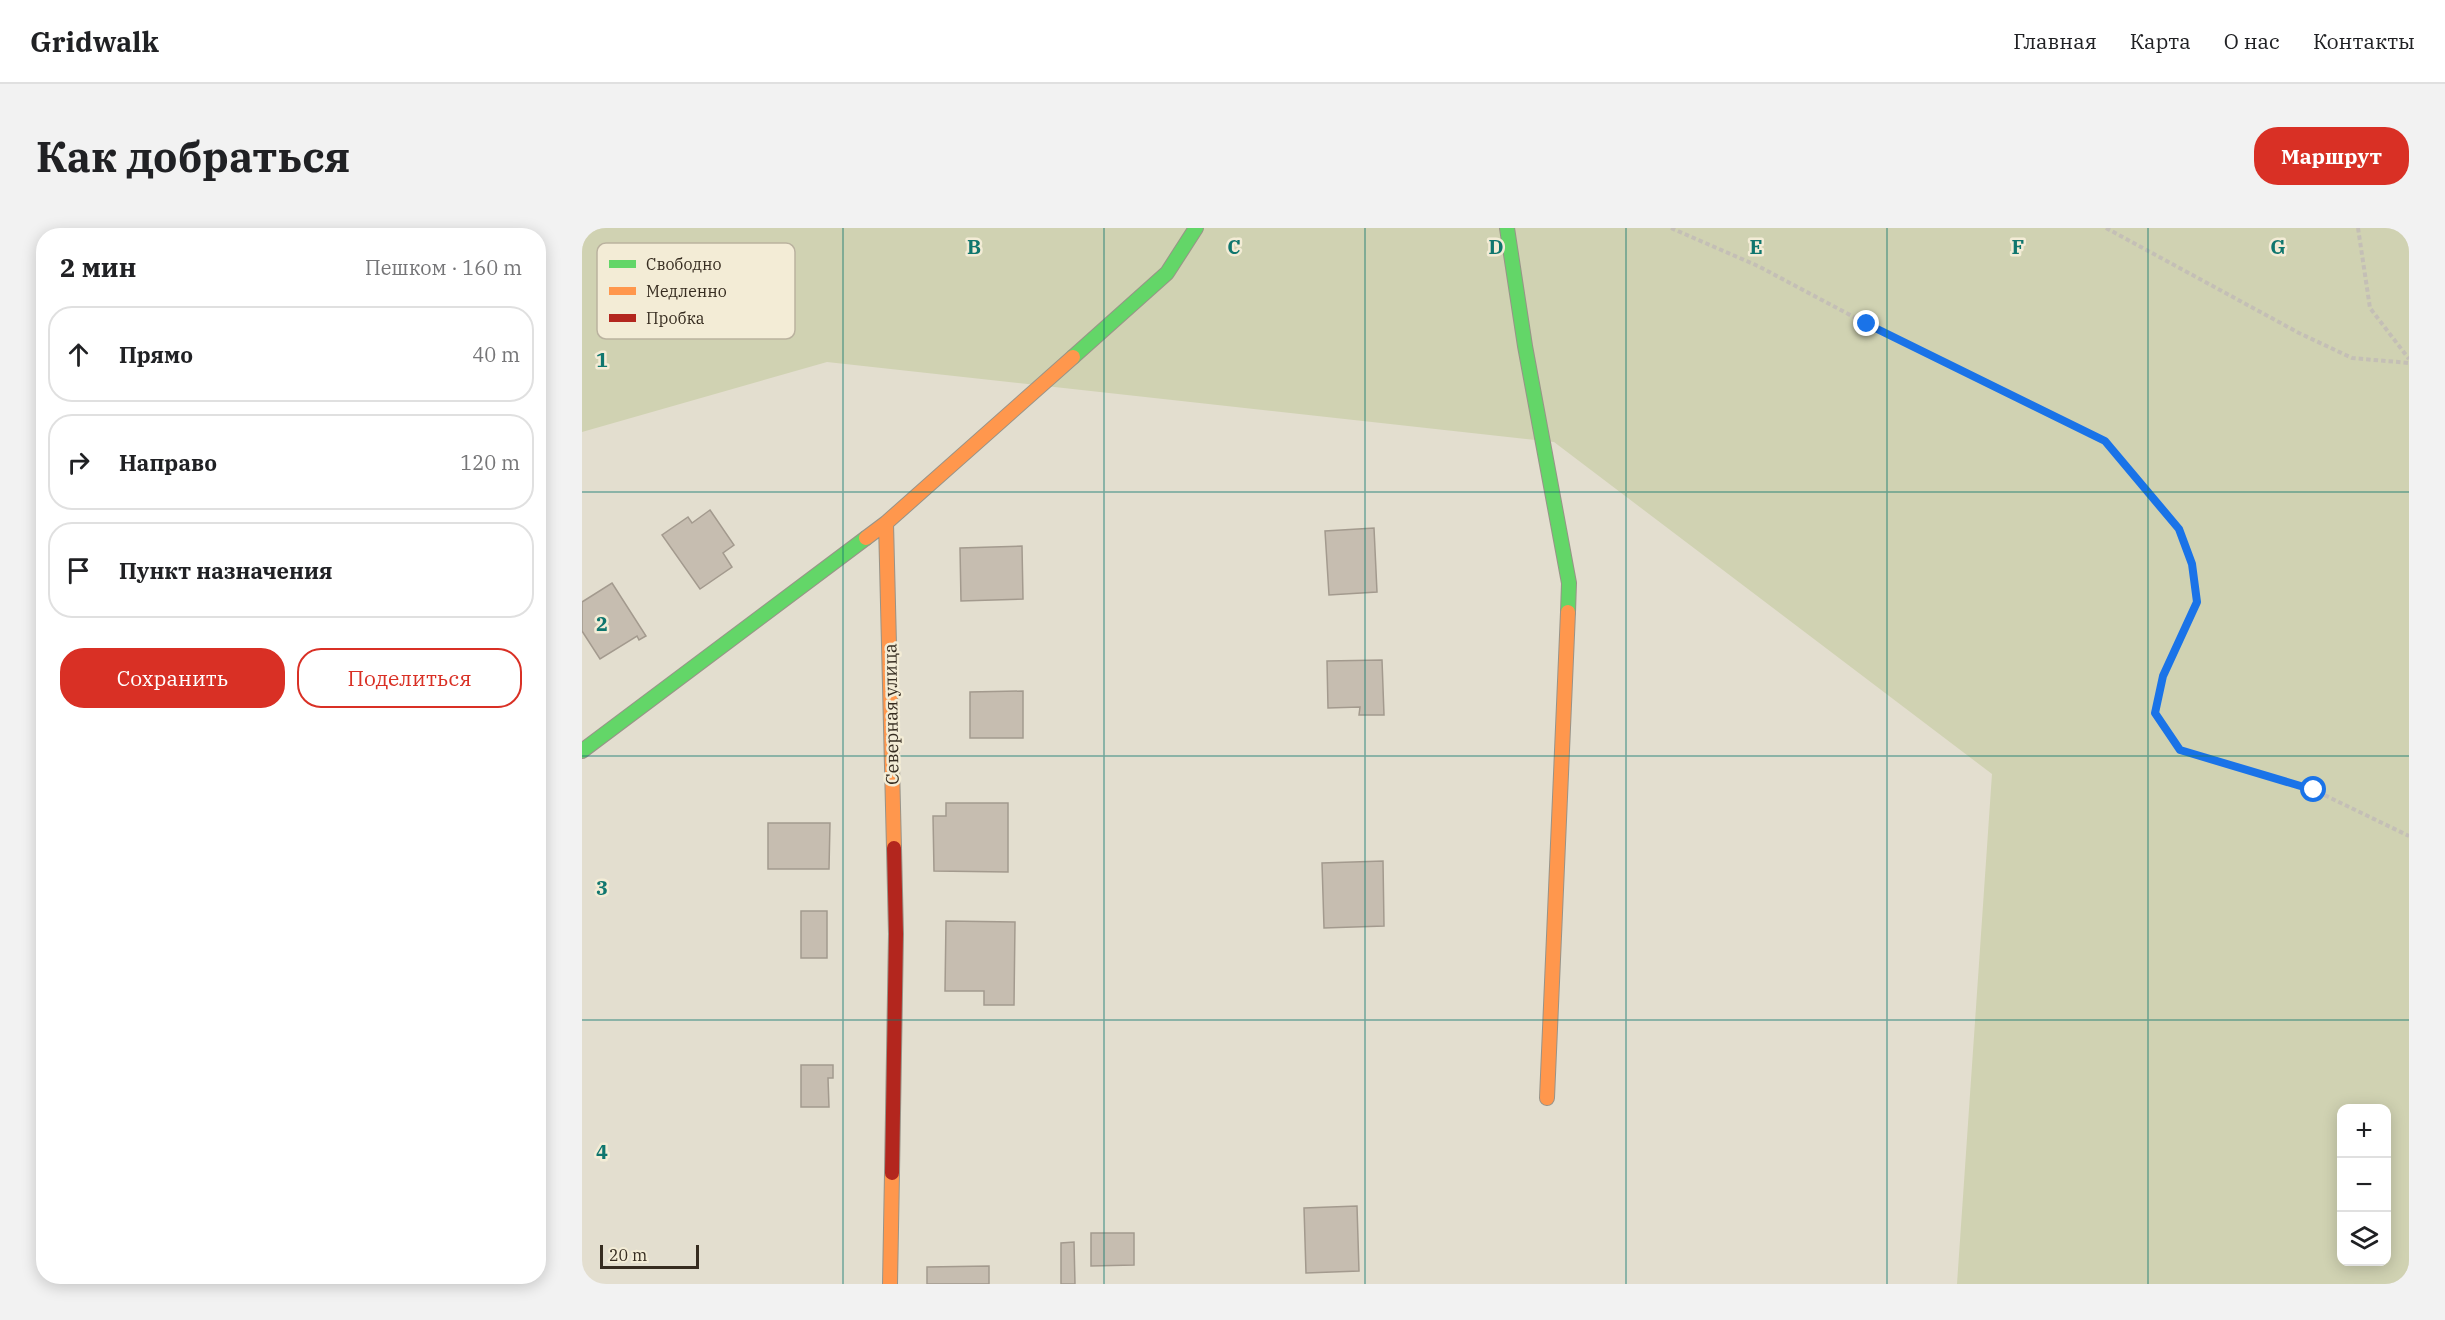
<!DOCTYPE html>
<html lang="ru">
<head>
<meta charset="utf-8">
<style>
	:root { --surface:#fff; --page:#f2f2f2; --text:#202124; --muted:#757577; --line:#e0e0e0; --accent:#d93025 }
	body { margin:0; font-family:"IBM Plex Serif",serif; background:var(--page); color:var(--text) }
	.controls { position:absolute; right:18px; bottom:18px; display:grid; overflow:hidden; border-radius:12px; box-shadow:0 3px 15px #0003 }
	.controls button { width:54px; height:54px; display:grid; place-items:center; padding:0; border:0; border-bottom:2px solid var(--line); background:var(--surface); color:var(--text); font:30px sans-serif }
	.scale { position:absolute; left:18px; bottom:15px; width:99px; box-sizing:border-box; padding-left:6px; border:3px solid #362c20; border-top:0; font-size:16px; line-height:21px; white-space:nowrap; color:#362c20; -webkit-text-stroke:4px #f3ecd6; paint-order:stroke }
	.stop { position:absolute; width:18px; height:18px; margin:-14px; border:4px solid #1a73e8; border-radius:50%; background:#fff }
	.stop.end { background:#1a73e8; border-color:#fff; box-shadow:0 2px 6px #0008 }
	.list { margin:0; padding:0; list-style:none }
	h2 { display:flex; justify-content:space-between; align-items:center; height:78px; margin:0; padding:0 24px; font-size:26px }
	h2 small { font-size:20px; font-weight:400; color:var(--muted) }
	.list li { display:grid; grid-template-columns:39px 1fr auto; gap:18px; align-items:center; box-sizing:border-box; height:96px; margin:0 12px 12px; padding:0 12px; border:2px solid var(--line); border-radius:24px }
	.list b { display:block; font-size:22px; white-space:nowrap }
	.list em { font-size:20px; font-style:normal; color:var(--muted) }
	.actions { display:flex; gap:12px; padding:18px 24px }
	.actions a { flex:1; padding:14px 0; border:2px solid var(--accent); border-radius:24px; text-align:center; font-size:21px; color:var(--accent) }
	.actions .main { background:var(--accent); color:#fff }
	.icon { flex:none; width:33px; height:33px; fill:none; stroke:currentColor; stroke-width:2; stroke-linecap:round; stroke-linejoin:round }
	.map { position:relative; flex:none; width:1827px; height:1056px; overflow:hidden; border-radius:24px }
	header { display:flex; align-items:center; gap:36px; box-sizing:border-box; height:84px; padding:0 30px; background:var(--surface); border-bottom:2px solid var(--line) }
	header strong { font-size:28px }
	nav { display:flex; gap:33px; margin-inline-start:auto; font-size:21px }
	.intro { display:flex; align-items:center; justify-content:space-between; box-sizing:border-box; height:144px; padding:0 36px }
	h1 { margin:0; font-size:42px }
	.button { padding:15px 27px; border-radius:24px; background:var(--accent); color:#fff; font-size:21px; font-weight:700 }
	main { display:flex; gap:36px; padding:0 36px }
	aside { flex:1; background:var(--surface); border-radius:24px; box-shadow:0 3px 15px #0003 }
	.map>svg:first-child { display:block }
	.green { fill:#d0d2b2; fill-rule:evenodd }
	.building { fill:#c6bdb0; stroke:#a39a8e; stroke-width:1.5 }
	.lines { fill:none; stroke-linecap:round; stroke-linejoin:round }
	.fast-casing { stroke:#989388; stroke-width:16 }
	.slow-casing { stroke:#989388; stroke-width:16 }
	.jam-casing { stroke:#989388; stroke-width:16 }
	.path { stroke:#c4bfb6; stroke-width:4; stroke-dasharray:4.5 3; stroke-linecap:butt }
	.fast { stroke:#63d668; stroke-width:14 }
	.slow { stroke:#ff974d; stroke-width:14 }
	.jam { stroke:#b3261e; stroke-width:14 }
	.route { stroke:#1a73e8; stroke-width:8 }
	.grid { fill:none; stroke:#0f766e; stroke-width:1.5; stroke-opacity:0.55 }
	.labels { text-anchor:middle; dominant-baseline:central; stroke-width:5; stroke-linejoin:round; paint-order:stroke }
	.street-label { font-size:18px; fill:#362c20; stroke:#f3ecd6 }
	.key { fill:#f3ecd6; stroke:#bab29f; stroke-width:1.5 }
	.key-label { font-size:16px; fill:#362c20 }
	.grid-label { font-size:20px; text-anchor:middle; font-weight:bold; fill:#0f766e; stroke:#f3ecd6; stroke-width:5; stroke-linejoin:round; paint-order:stroke }
</style>
</head>
<body>
<header>
<strong>Gridwalk</strong>
<nav><a>Главная</a><a>Карта</a><a>О нас</a><a>Контакты</a></nav>
</header>
<div class="intro"><h1>Как добраться</h1><a class="button">Маршрут</a></div>
<main>
<aside>
<h2>2 мин<small>Пешком · 160 m</small></h2>
<ul class="list">
<li><svg class="icon" aria-label="ahead" viewBox="0 0 24 24"><path d="M12 20V5M6 11l6-6 6 6"/></svg><div><b>Прямо</b></div><em>40 m</em></li>
<li><svg class="icon" aria-label="right" viewBox="0 0 24 24"><path d="M7 20v-9h11M14 6l5 5-5 5"/></svg><div><b>Направо</b></div><em>120 m</em></li>
<li><svg class="icon" aria-label="arrive" viewBox="0 0 24 24"><path d="M6 21V4h12l-3 4 3 4H6"/></svg><div><b>Пункт назначения</b></div></li>
</ul>
<div class="actions"><a class="main">Сохранить</a><a>Поделиться</a></div>
</aside>
<div class="map">
<svg width="1827" height="1056" viewBox="0 0 1827 1056">
	<rect width="100%" height="100%" fill="#e3decf"/>
	<path class="green" d="M 0,0 L 1827,0 L 1827,1056 L 1375,1056 L 1410,546 L 972,214 L 245,134 L 0,204 ZM 1760,880 L 1804,880 L 1804,1034 L 1760,1034 Z"/>
	<path class="building" d="M 128,282 L 152,317 L 141,325 L 150,339 L 118,361 L 80,307 L 106,289 L 110,295 Z
		M 792,300 L 795,364 L 747,367 L 743,303 Z
		M 440,318 L 441,371 L 379,373 L 378,320 Z
		M 30,355 L 64,408 L 57,412 L 55,408 L 18,431 L 0,403 L 0,374 Z
		M 800,432 L 802,487 L 777,487 L 778,479 L 746,480 L 745,433 Z
		M 441,463 L 441,510 L 388,510 L 388,464 Z
		M 364,575 L 426,575 L 426,644 L 352,643 L 351,588 L 364,588 Z
		M 186,595 L 248,595 L 247,641 L 186,641 Z
		M 801,633 L 802,698 L 742,700 L 740,635 Z
		M 219,683 L 245,683 L 245,730 L 219,730 Z
		M 364,693 L 433,694 L 432,777 L 402,777 L 402,763 L 363,763 Z
		M 219,837 L 251,837 L 251,850 L 246,850 L 247,879 L 219,879 Z
		M 775,978 L 777,1043 L 724,1045 L 722,980 Z
		M 509,1005 L 552,1005 L 552,1037 L 509,1038 Z
		M 492,1014 L 493,1056 L 479,1056 L 479,1015 Z
		M 407,1038 L 407,1056 L 345,1056 L 345,1039 Z"/>
	<g class="lines">
		<defs>
			<path id="fast" d="M 925,0 L 943,118 L 987,355 L 986,384
				M 491,129 L 585,45 L 614,0
				M 0,523 L 284,310"/>
			<path id="slow" d="M 304,295 L 312,620
				M 284,310 L 304,295 L 491,129
				M 965,870 L 986,384
				M 308,1056 L 310,945"/>
			<path id="jam" d="M 310,945 L 314,706 L 312,620"/>
		</defs>
		<use href="#fast" class="fast-casing"/>
		<use href="#slow" class="slow-casing"/>
		<use href="#jam" class="jam-casing"/>
		<path class="path" d="M 1089,0 L 1176,38 L 1285,96 L 1523,213 L 1597,301 L 1610,336 L 1615,374 L 1581,448 L 1573,485 L 1598,522 L 1732,562 L 1827,608
			M 1524,0 L 1717,105 L 1770,130 L 1827,135
			M 1776,0 L 1788,80 L 1827,131"/>
		<use href="#fast" class="fast"/>
		<use href="#slow" class="slow"/>
		<use href="#jam" class="jam"/>
	</g>
	<g class="lines">
		<path class="route" d="M 1285,96 L 1523,213 L 1597,301 L 1610,336 L 1615,374 L 1581,448 L 1573,485 L 1598,522 L 1732,562"/>
	</g>
	<path class="grid" d="M 261,0 L 261,1056M 522,0 L 522,1056M 783,0 L 783,1056M 1044,0 L 1044,1056M 1305,0 L 1305,1056M 1566,0 L 1566,1056M 0,264 L 1827,264M 0,528 L 1827,528M 0,792 L 1827,792"/>
	<g class="labels">
		<g class="street-label">
			<text transform="translate(309 486) rotate(-91)">Северная улица</text>
		</g>
	</g>
	<rect x="15" y="15" width="198" height="96" rx="9" class="key"/>
	<rect x="27" y="32" width="27" height="8" fill="#63d668"/>
	<rect x="27" y="59" width="27" height="8" fill="#ff974d"/>
	<rect x="27" y="86" width="27" height="8" fill="#b3261e"/>
	<g class="key-label">
		<text x="64" y="42">Свободно</text>
		<text x="64" y="69">Медленно</text>
		<text x="64" y="96">Пробка</text>
	</g>
	<g class="grid-label">
		<text x="392" y="26">B</text>
		<text x="652" y="26">C</text>
		<text x="914" y="26">D</text>
		<text x="1174" y="26">E</text>
		<text x="1436" y="26">F</text>
		<text x="1696" y="26">G</text>
		<text x="20" y="139">1</text>
		<text x="20" y="403">2</text>
		<text x="20" y="667">3</text>
		<text x="20" y="931">4</text>
	</g>
</svg>
<div class="controls">
<button>+</button>
<button>−</button>
<button><svg class="icon" aria-label="layers" viewBox="0 0 24 24"><path d="M12 4l9 5-9 5-9-5zM3 14l9 5 9-5"/></svg></button>
</div>
<div class="scale">20 m</div>
<div class="stop" style="left:1732px;top:562px"></div>
<div class="stop end" style="left:1285px;top:96px"></div>
</div>
</main>
</body>
</html>
